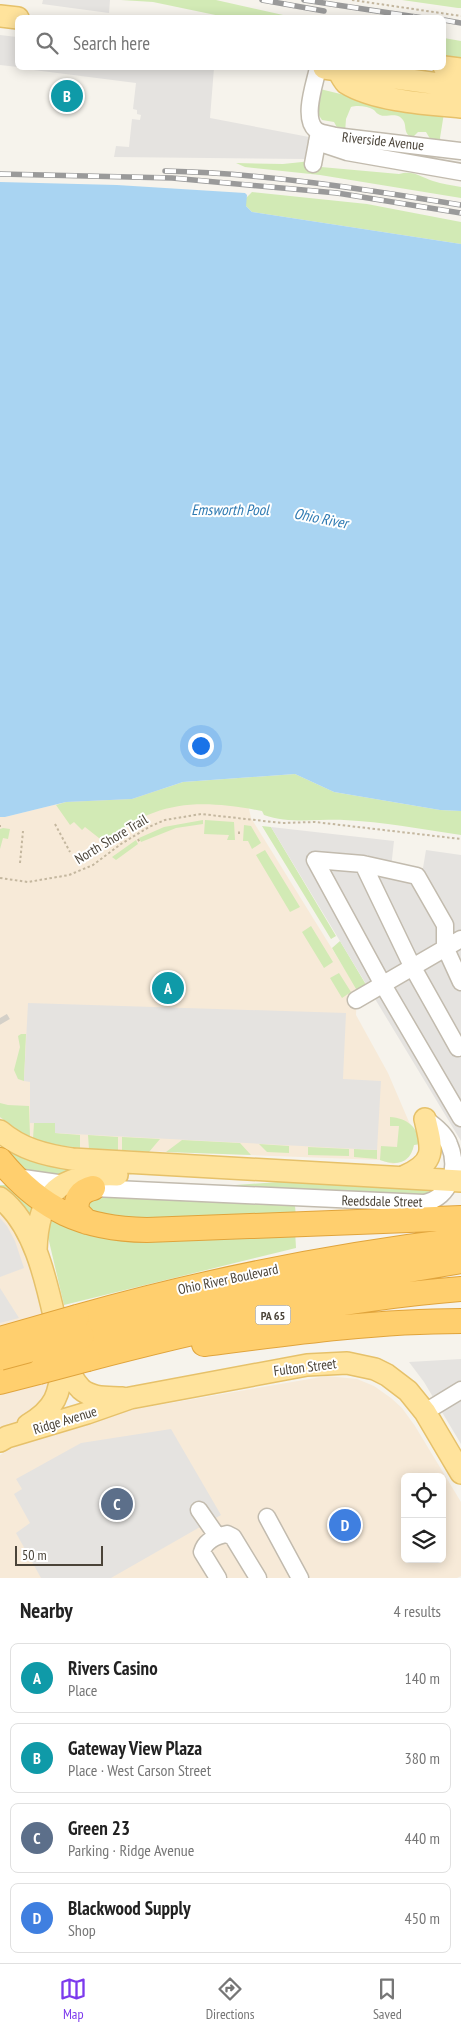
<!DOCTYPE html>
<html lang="en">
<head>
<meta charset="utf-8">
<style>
	:root { --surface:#fff; --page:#f2f2f2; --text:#222; --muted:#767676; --line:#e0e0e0; --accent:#7c3aed }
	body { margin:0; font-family:"PT Sans Narrow",sans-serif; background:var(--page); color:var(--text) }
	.controls { position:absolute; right:15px; bottom:15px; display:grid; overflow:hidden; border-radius:8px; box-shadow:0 2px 12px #0003 }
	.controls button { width:45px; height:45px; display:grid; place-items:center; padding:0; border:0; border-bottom:1px solid var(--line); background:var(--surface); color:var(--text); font:25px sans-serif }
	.scale { position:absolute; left:15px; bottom:12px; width:88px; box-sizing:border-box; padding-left:5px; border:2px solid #4b4439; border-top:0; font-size:14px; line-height:18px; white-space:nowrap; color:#4b4439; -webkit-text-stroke:4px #fff; paint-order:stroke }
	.you { position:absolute; left:200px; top:745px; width:18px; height:18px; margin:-12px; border:4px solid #fff; border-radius:50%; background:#1a73e8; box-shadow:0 0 0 8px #1a73e833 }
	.badge { display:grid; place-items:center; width:32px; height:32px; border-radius:50%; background:var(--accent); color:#fff; font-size:16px; font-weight:700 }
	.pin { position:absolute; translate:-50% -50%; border:2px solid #fff; box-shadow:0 1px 5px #0006 }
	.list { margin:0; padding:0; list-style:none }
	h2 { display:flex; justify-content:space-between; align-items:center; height:65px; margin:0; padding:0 20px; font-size:21px }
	h2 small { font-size:16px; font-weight:400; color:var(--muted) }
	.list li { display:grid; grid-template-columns:32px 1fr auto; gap:15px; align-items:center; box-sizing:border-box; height:70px; margin:0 10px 10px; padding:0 10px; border:1px solid var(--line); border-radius:8px }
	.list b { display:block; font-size:19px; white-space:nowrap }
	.list p { margin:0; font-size:16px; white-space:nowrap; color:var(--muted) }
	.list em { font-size:16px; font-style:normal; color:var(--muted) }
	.icon { flex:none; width:28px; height:28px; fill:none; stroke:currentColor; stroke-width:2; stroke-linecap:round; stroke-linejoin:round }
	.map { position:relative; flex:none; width:461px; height:1578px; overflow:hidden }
	.search { position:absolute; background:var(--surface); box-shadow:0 2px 12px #0003; left:15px; right:15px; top:15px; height:55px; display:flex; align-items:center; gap:12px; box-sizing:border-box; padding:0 18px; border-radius:8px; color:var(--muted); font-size:19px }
	.sheet { height:385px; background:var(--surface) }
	nav { display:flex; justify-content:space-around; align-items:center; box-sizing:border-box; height:70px; border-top:1px solid var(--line); background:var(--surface); font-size:14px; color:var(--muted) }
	nav a { display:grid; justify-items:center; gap:2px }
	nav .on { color:var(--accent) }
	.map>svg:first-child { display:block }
	.commercial { fill:#f7ead8; fill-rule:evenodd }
	.green { fill:#d2eab5 }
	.parking { fill:#e5e3e0 }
	.water { fill:#a9d4f2 }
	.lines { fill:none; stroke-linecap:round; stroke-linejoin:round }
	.minor-tunnel { stroke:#d4d0c8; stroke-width:16; stroke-dasharray:16 8; stroke-linecap:butt }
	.minor-casing { stroke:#c2bbae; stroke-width:19 }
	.major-casing { stroke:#e6c16a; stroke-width:24 }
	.highway-casing { stroke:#e0a43c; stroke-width:26 }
	.path { stroke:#c4b79f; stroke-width:2; stroke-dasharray:2.5 2.5; stroke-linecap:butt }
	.minor { stroke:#fff; stroke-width:16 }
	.major { stroke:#ffe39c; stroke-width:21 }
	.highway { stroke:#ffcf6e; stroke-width:24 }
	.rail-casing { stroke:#9a9a9a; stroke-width:5.5 }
	.rail { stroke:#fff; stroke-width:4; stroke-dasharray:11; stroke-linecap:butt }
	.highway-bridge-casing { stroke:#e0a43c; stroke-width:26; stroke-linecap:butt }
	.highway-bridge { stroke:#ffcf6e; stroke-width:24 }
	.labels { text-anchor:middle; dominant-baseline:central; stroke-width:4; stroke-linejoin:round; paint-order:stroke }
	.shield { fill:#fff; stroke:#817c74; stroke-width:1 }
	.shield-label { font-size:12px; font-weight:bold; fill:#4b4439 }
	.street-label { font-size:14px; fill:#4b4439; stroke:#fff }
	.water-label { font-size:15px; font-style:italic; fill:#2e7ab2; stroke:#fff }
</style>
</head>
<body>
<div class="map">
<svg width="461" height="1578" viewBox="0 0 461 1578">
	<rect width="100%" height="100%" fill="#f6f3ec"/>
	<path class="commercial" d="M 242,778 L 251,818 L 357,989 L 356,1015 L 388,1073 L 409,1122 L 418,1136 L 420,1144 L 414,1145 L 411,1154 L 406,1160 L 393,1164 L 380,1160 L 67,1148 L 33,1139 L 0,1145 L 0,817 L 5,817 L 66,802 Z
		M 0,1198 L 24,1227 L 60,1386 L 0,1441 Z
		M 327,1376 L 357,1379 L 374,1386 L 391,1398 L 402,1408 L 415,1426 L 461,1502 L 461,1576 L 457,1578 L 0,1578 L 0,1455 L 37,1435 L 124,1411 ZM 405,1477 L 442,1477 L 442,1559 L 405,1559 Z"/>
	<path class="green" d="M 121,0 L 216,0 L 292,17 L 225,17 L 153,2 Z
		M 402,0 L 461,0 L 461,8 L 458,8 Z
		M 444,38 L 461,41 L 461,66 L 444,64 Z
		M 320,89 L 361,99 L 444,113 L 440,138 L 442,143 L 432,142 L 426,132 L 418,132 L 414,136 L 410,137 C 403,131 407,125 403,120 C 397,111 387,118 380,115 C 377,114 376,112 374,110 C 368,106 357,105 351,107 L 346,119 L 345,133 L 339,131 L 334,122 L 322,120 L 316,111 Z
		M 321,160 L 321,167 L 399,174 C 414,170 420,177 433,181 C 442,184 452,185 461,187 L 461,198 L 320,175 L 245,167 L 236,163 L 283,164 Z
		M 252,192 L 367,204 L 461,222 L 461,244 L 252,212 L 246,206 L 246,198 Z
		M 295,774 L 334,792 L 440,810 L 461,811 L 461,835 C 422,829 383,822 344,820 C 318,819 289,824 264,815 L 262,811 C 197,799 157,800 104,842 L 85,827 L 82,830 L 74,822 L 70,825 L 56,805 L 66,802 L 132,799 L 183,782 Z
		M 203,820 L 203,824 L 176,828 L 141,842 L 139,838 L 164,827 Z
		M 205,820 L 234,822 L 235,840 L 227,840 L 229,835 L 204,834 Z
		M 244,825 L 251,826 L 261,843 L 252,849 L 248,841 L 243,841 Z
		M 262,826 L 271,827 L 336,936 L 331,939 Z
		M 3,828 L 10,829 L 8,839 L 3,838 L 0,849 L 0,829 Z
		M 136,840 L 138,844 L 116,860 L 112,857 Z
		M 265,850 L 300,907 L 290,912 L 256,855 Z
		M 311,926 L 333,962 L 324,968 L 302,932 Z
		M 340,941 L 368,988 L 359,994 L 332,948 Z
		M 339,973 L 351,992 L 342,998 L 330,978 Z
		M 21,1034 L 26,1034 L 24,1081 L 18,1079 L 14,1070 L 20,1047 L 18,1036 Z
		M 0,1103 L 8,1105 L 29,1106 L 30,1137 L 20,1132 L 0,1117 Z
		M 390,1117 C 407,1118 418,1127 420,1144 L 414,1145 C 410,1164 396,1166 380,1160 L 381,1146 L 397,1147 L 399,1126 L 390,1126 Z
		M 34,1123 L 55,1123 L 55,1133 L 80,1135 L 80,1148 L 47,1144 L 33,1139 Z
		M 88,1135 L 118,1137 L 118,1150 L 89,1149 Z
		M 122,1137 L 160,1139 L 149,1152 L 122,1150 Z
		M 182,1140 L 240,1143 L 251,1155 L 166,1152 Z
		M 259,1144 L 289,1146 L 289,1153 L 267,1152 Z
		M 308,1147 L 349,1149 L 349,1156 L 308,1155 Z
		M 10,1148 L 72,1170 L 60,1176 L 19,1172 L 3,1154 Z
		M 354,1149 L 377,1150 L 377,1159 L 354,1157 Z
		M 292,1181 L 435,1187 L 429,1195 L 209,1187 Z
		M 0,1185 L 10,1185 L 34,1206 L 29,1223 L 0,1190 Z
		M 94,1195 L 295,1206 L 296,1217 L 156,1221 L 96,1218 L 83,1202 Z
		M 48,1214 L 295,1230 L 296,1248 L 64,1305 L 48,1237 Z"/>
	<path class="parking" d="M 43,0 L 110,0 L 109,13 L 42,4 Z
		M 0,35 L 17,37 L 18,67 L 0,65 Z
		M 18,68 L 214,68 L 210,118 L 309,137 L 306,159 L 114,157 L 116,146 L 129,147 L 132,119 L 140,120 L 141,115 L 137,114 L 137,110 L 133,109 L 136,83 Z
		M 271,827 L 394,841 L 391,868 L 423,868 L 426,850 L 461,855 L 461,1141 Z
		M 28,1003 L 346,1013 L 343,1079 L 381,1081 L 377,1150 L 55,1133 L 55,1123 L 30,1123 L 30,1082 L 24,1081 Z
		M 0,1218 L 7,1226 L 15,1241 L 24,1268 L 0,1277 Z
		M 0,1288 L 19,1318 L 0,1323 Z
		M 461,1359 L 461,1444 L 424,1382 L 409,1362 Z
		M 171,1429 L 221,1515 L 111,1578 L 41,1578 L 16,1533 L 30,1523 L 14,1494 L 22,1489 L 16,1479 L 81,1443 Z"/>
	<path class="water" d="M 0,182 L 117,185 L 245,193 L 247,195 L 246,206 L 252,212 L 461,244 L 461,811 L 440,810 L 334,792 L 295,774 L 183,782 L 132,799 L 66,802 L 5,817 L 0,817 Z"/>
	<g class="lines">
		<path class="minor-tunnel" d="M 0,1018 L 3,1023"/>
		<defs>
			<path id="minor" d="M 318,68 C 315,83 302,118 316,130 C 321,134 329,134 335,136 L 461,151
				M 317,142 L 347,152 L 461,172
				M 313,164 L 319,132
				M 363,864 L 417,876 L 445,925 L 445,947 L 461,982
				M 356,1000 L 461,939
				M 458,1048 L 412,966 L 363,864 L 315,860 L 382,983 L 461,1118
				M 16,1177 L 93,1188 L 424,1203 C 451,1198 459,1167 449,1144 C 445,1133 434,1125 425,1119
				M 425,1412 L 461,1390
				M 199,1510 L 217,1536
				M 267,1517 L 300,1578
				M 218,1578 L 202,1552 C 205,1541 216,1536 227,1534 L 233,1537 L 258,1578"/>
			<path id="major" d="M 0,16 L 18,18
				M 444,67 L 461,69
				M 324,68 L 461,87
				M 338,70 C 340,74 343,80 346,83 C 375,101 428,104 461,107
				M 0,1131 C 21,1149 45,1155 72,1159 L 461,1181
				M 405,1176 C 437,1162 432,1148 425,1119
				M 0,1198 C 37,1226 48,1290 58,1333 C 62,1351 67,1375 81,1389 C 92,1399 109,1397 122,1398
				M 36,1250 C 38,1192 60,1173 117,1175
				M 28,1425 C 60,1406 59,1390 64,1357
				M 0,1441 L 7,1437 L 87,1413 L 130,1398 L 307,1365 L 347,1363 L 375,1369 L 387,1375 L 408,1391 L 425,1412 L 461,1473"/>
			<path id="highway" d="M 0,1160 C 41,1210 83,1229 147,1230 L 461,1218
				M 87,1222 L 77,1212 C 75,1199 80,1191 93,1188
				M 77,1317 C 204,1281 330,1256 461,1240
				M 82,1336 L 243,1298 L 461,1261
				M 204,1344 C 289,1333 375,1321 461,1321
				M 88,1359 C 210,1327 334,1299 461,1289
				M 0,1382 L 39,1372"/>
		</defs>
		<use href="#minor" class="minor-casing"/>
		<use href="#major" class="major-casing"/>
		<use href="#highway" class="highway-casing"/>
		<path class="path" d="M 352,0 L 461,16
			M 55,824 L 70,852
			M 0,826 L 1,826
			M 239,834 L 239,830
			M 138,839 L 140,843
			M 20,863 L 23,831
			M 0,878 L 28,882 L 69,875 L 93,865 L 121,844 L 149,827 L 165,820 L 201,814 L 282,823 L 315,822 L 461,839"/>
		<use href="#minor" class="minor"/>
		<use href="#major" class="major"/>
		<use href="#highway" class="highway"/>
		<defs>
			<path id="rail" d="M 262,0 L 324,11
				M 304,0 L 423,18
				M 444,20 L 461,23
				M 165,171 C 264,173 363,189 461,205
				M 0,174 L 172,178 L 337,193 L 461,213"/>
		</defs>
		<use href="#rail" class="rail-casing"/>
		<use href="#rail" class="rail"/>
		<defs>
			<path id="highway-bridge" d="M 0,1339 L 77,1317
				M 0,1358 L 82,1336
				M 39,1372 L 88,1359"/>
		</defs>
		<use href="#highway-bridge" class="highway-bridge-casing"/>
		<use href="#highway-bridge" class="highway-bridge"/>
	</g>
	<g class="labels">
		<rect class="shield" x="255.5" y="1305.5" width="35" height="19" rx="4"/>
		<g class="shield-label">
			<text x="273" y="1315">PA 65</text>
		</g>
		<g class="street-label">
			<text transform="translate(383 141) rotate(6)">Riverside Avenue</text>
			<text transform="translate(111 839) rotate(-31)">North Shore Trail</text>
			<text transform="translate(382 1201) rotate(1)">Reedsdale Street</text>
			<text transform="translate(228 1279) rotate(-12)">Ohio River Boulevard</text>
			<text transform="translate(305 1367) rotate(-7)">Fulton Street</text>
			<text transform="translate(65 1420) rotate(-17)">Ridge Avenue</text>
		</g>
		<g class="water-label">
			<text x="230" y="509">Emsworth Pool</text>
			<text transform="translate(321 518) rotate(11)">Ohio River</text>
		</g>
	</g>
</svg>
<div class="controls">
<button><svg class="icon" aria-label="locate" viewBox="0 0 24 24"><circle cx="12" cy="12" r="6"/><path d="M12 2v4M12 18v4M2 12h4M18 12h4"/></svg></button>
<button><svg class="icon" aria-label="layers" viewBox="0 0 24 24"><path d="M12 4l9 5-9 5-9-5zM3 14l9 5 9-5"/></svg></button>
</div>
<div class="scale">50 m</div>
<div class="you"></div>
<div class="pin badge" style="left:168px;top:988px;background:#0f9aa8">A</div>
<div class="pin badge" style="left:67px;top:96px;background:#0f9aa8">B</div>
<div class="pin badge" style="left:117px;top:1504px;background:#5c6f8a">C</div>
<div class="pin badge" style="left:345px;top:1525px;background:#3f7fe0">D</div>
<div class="search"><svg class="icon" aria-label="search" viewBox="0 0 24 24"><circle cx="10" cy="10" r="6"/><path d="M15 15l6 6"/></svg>Search here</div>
</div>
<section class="sheet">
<h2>Nearby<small>4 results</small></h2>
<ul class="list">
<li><span class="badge" style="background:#0f9aa8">A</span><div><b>Rivers Casino</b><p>Place</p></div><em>140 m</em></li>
<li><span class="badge" style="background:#0f9aa8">B</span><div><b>Gateway View Plaza</b><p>Place · West Carson Street</p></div><em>380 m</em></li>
<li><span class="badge" style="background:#5c6f8a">C</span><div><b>Green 23</b><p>Parking · Ridge Avenue</p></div><em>440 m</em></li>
<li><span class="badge" style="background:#3f7fe0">D</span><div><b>Blackwood Supply</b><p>Shop</p></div><em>450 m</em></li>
</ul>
</section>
<nav>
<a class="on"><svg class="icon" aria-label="map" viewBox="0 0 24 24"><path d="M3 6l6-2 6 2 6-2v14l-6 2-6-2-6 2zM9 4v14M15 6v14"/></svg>Map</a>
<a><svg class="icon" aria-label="directions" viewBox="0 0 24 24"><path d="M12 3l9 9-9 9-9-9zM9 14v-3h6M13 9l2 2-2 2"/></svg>Directions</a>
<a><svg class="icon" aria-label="saved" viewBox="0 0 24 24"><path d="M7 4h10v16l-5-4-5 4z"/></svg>Saved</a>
</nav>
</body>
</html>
